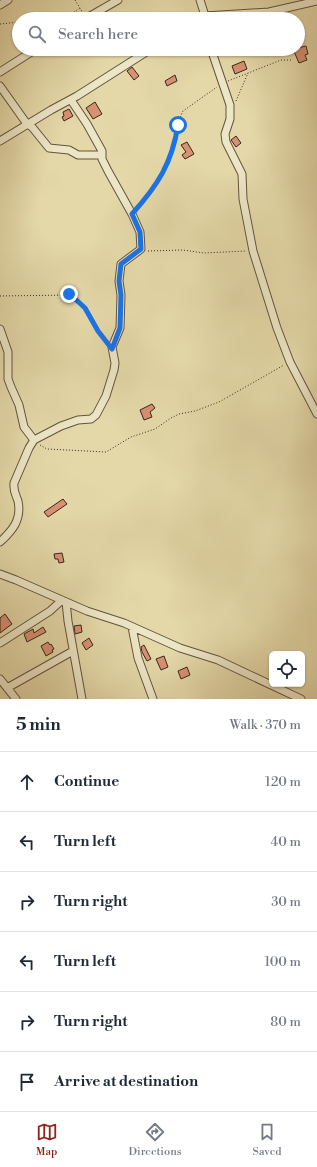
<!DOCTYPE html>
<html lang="en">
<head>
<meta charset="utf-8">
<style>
	:root { --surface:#fff; --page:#f2f2f3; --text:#1f2937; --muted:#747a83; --line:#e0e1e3; --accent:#8f2418 }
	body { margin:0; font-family:"Libre Bodoni",serif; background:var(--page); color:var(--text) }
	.controls { position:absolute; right:12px; bottom:12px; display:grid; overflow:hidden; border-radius:6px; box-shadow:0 1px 3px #0004 }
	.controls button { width:36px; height:36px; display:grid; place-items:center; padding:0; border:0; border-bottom:1px solid var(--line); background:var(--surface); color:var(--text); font:20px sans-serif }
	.stop { position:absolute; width:12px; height:12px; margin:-9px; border:3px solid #1a73e8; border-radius:50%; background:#fff }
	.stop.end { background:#1a73e8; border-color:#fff; box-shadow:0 1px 4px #0008 }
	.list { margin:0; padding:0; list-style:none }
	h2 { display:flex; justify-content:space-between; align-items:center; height:52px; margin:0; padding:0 16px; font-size:17px }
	h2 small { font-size:13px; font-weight:400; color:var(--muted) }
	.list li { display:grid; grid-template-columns:26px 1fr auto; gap:12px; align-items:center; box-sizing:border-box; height:60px; padding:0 16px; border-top:1px solid var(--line) }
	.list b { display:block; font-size:15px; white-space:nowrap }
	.list em { font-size:13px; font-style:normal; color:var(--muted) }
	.icon { flex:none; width:22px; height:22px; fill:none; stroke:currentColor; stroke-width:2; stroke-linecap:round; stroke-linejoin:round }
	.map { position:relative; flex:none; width:317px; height:699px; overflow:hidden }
	.search { position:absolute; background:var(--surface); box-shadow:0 1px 3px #0004; left:12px; right:12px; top:12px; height:44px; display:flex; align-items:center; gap:10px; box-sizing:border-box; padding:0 14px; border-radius:22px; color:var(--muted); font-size:15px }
	.sheet { height:412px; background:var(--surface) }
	nav { display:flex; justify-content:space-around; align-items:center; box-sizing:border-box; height:56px; border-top:1px solid var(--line); background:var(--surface); font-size:11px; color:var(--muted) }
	nav a { display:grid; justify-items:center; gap:2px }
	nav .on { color:var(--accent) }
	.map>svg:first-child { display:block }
	.building { fill:#d99073; stroke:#372719 }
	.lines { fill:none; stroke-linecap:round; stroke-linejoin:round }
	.minor-casing { stroke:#62533d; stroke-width:9 }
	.path { stroke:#372719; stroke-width:1; stroke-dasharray:1 2; stroke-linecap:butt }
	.minor { stroke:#ede6c6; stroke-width:7 }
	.route { stroke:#1a73e8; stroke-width:5 }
</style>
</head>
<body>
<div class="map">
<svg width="317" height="699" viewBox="0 0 317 699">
	<rect width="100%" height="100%" fill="#e4d8a8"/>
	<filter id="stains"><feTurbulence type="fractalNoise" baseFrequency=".005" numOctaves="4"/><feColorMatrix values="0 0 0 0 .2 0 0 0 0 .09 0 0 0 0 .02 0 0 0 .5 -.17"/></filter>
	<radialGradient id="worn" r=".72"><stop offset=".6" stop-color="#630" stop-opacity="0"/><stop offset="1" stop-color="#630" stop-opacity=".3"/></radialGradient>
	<path class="building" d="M 306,46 L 308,54 L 305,55 L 307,60 L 299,63 L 293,49 Z
		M 244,61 L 247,69 L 235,74 L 232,66 Z
		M 132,67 L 139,76 L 134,80 L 127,71 Z
		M 175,75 L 177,81 L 167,86 L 165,81 Z
		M 95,102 L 102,114 L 93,119 L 86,108 Z
		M 69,109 L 73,116 L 64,121 L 62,117 L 64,116 L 63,112 Z
		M 236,136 L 241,143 L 236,147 L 231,140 Z
		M 187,142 L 194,154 L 185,159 L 182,155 L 186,152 L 181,145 Z
		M 152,404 L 155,408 L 150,412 L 152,417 L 144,420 L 140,410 Z
		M 63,499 L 67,504 L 48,517 L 44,512 Z
		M 62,553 L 64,562 L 59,563 L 58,559 L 55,559 L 54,554 Z
		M 5,614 L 12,624 L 0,633 L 0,618 Z
		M 81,625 L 82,632 L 75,634 L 74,626 Z
		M 43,627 L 46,632 L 27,642 L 24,634 L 33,629 L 34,633 Z
		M 89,638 L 93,645 L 86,650 L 82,643 Z
		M 48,642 L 50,645 L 51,644 L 54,649 L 52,650 L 53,652 L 46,656 L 41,646 Z
		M 144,645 L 151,659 L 147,661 L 142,652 L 141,647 Z
		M 164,656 L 168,667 L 161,670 L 156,659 Z
		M 187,667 L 190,675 L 181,679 L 178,671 Z"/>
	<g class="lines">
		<defs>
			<path id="minor" d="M 200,0 L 206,19
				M 0,5 L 8,0
				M 205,16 L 269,12 L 317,1
				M 85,19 L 118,0
				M 211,49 L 230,105 L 230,119 L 225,134 L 226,142 L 242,174 L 243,199 L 253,251 L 277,328 L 290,362 L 317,414
				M 0,72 L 36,49
				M 0,86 L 27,124 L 32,127 L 49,148 L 69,150 L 78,155 L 102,155
				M 0,141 L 51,110 L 77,96 L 151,49
				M 0,329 L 8,352 L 8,379 L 11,387 L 19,405 L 24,427 L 34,440
				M 0,542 C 12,531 22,520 18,501 C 16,495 13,491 14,483 L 29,448 L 34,440 L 61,426 L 78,420 L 91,419 L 96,415 L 106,396 L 114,370 L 115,363 L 112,347 L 120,328 L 121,295 L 119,281 L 121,264 L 141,249 L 140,232 L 132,214 L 108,171 L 102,159 L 102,151 L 87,124 L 71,100
				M 0,574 L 16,580 L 87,611 L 124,623 L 180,648 L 218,660 L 301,699
				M 66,602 L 68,621 L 82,699
				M 132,627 L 138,658 L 153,699
				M 0,643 L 50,611 L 62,600
				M 0,679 L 16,699
				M 7,688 L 73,651"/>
		</defs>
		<use href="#minor" class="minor-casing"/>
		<path class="path" d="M 75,0 L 83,13
			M 64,19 L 80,8
			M 0,24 L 19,22
			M 228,81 L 281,60 L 292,60
			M 236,101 L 248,73
			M 137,208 C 155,188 167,167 175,141 C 178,131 178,120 183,111 L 217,87
			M 148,251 L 183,250 L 204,253 L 246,251
			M 0,296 L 71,295 L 85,308 L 92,321 L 107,343
			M 40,445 L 47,449 L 106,452 L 131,437 L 155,429 L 171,418 L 179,414 L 195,411 L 219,402 L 284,365"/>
		<use href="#minor" class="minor"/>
	</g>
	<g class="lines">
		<path class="route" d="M 69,294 L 71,295 L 85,308 L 98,331 L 112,349 L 120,328 L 121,295 L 119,281 L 121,264 L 141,249 L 140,232 L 132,214 C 158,185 172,163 178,125"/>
	</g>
	<rect width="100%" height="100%" filter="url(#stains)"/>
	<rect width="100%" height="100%" fill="url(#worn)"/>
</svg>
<div class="controls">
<button><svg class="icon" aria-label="locate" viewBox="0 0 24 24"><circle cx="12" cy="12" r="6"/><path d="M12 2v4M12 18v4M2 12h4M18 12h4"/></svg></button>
</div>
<div class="stop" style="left:178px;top:125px"></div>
<div class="stop end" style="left:69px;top:294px"></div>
<div class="search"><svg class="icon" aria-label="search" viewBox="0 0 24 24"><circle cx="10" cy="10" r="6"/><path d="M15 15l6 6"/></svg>Search here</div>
</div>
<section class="sheet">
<h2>5 min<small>Walk · 370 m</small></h2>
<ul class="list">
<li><svg class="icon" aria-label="ahead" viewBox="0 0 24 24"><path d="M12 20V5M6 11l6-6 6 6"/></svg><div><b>Continue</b></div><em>120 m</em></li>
<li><svg class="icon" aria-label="left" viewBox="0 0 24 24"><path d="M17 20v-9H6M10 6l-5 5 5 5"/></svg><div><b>Turn left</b></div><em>40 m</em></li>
<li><svg class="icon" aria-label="right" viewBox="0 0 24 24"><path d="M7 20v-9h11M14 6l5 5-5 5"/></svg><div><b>Turn right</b></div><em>30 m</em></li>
<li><svg class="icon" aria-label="left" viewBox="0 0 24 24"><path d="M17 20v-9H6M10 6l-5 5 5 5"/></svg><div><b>Turn left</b></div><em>100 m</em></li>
<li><svg class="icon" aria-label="right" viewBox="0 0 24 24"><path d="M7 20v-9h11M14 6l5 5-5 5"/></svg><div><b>Turn right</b></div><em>80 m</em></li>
<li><svg class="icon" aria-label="arrive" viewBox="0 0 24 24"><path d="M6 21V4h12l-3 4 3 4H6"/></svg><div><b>Arrive at destination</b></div></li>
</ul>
</section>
<nav>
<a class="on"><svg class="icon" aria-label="map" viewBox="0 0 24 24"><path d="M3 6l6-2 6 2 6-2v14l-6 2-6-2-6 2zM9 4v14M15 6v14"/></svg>Map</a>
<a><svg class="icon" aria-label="directions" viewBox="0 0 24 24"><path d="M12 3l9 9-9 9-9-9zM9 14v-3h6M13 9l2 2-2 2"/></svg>Directions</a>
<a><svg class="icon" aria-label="saved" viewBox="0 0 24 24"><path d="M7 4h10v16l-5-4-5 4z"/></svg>Saved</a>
</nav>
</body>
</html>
